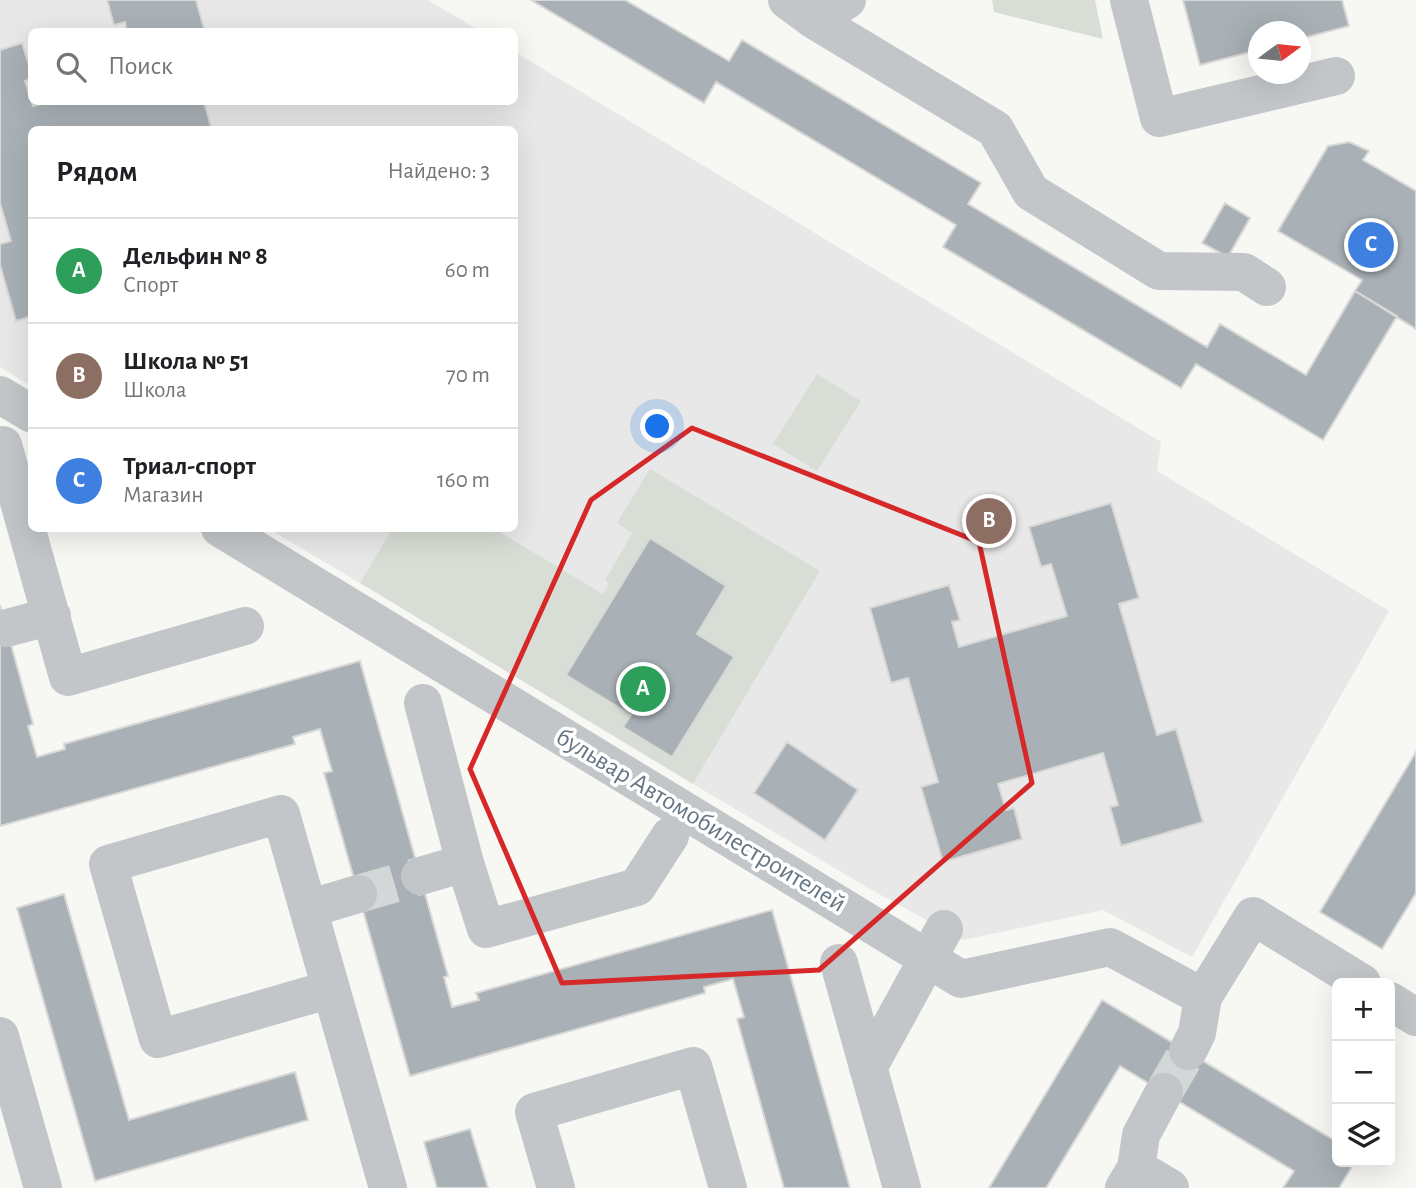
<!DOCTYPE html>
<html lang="ru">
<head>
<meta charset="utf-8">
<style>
	:root { --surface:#fff; --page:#f6f6f6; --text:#202124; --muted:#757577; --line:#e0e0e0; --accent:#db2777 }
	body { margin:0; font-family:"Alegreya Sans",sans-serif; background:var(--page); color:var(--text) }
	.controls { position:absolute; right:21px; bottom:21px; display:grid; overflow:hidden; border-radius:10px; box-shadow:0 7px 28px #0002 }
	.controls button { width:63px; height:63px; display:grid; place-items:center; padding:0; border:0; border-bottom:2px solid var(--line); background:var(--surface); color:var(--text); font:35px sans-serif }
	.compass { position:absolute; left:1248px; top:21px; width:63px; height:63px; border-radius:50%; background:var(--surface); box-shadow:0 7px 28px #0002; rotate:75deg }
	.you { position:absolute; left:658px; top:427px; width:24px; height:24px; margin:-18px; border:5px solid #fff; border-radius:50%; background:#1a73e8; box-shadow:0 0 0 10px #1a73e833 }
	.badge { display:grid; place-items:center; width:46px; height:46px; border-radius:50%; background:var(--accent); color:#fff; font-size:23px; font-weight:700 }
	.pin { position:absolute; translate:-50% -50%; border:4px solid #fff; box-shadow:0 2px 7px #0006 }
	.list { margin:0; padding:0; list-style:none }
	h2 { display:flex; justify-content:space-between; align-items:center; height:91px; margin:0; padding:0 28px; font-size:30px }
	h2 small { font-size:23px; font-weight:400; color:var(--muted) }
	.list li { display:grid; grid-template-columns:46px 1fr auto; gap:21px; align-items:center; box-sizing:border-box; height:105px; padding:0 28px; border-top:2px solid var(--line) }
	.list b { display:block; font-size:26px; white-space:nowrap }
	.list p { margin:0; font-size:23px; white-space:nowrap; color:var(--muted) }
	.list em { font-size:23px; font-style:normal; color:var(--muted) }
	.icon { flex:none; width:38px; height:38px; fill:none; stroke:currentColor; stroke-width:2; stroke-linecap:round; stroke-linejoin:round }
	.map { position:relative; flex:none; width:1416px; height:1188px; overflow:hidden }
	.search { position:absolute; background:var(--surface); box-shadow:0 7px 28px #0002; left:28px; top:28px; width:490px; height:77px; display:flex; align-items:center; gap:18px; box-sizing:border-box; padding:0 24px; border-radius:10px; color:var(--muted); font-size:26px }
	.panel { position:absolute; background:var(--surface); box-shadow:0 7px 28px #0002; left:28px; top:126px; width:490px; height:406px; border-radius:10px }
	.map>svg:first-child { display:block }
	.built { fill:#e7e8e7 }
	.green { fill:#d8ded5 }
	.building { fill:#a9b1b6; stroke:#d8d8d6; stroke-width:2 }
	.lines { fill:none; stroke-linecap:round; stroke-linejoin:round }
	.minor-tunnel { stroke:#d3d7d8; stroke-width:38; stroke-dasharray:38 19; stroke-linecap:butt }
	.minor { stroke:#c2c6c9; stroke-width:38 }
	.marked { fill:none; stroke:#d62828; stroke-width:5; stroke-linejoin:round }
	.labels { text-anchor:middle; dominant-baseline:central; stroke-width:7; stroke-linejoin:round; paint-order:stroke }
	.street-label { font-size:26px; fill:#667684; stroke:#fff }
</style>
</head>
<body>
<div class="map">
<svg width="1416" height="1188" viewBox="0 0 1416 1188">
	<rect width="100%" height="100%" fill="#f7f7f4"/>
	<path class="built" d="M 0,0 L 428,0 L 480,31 L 32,32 L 32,102 L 514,102 L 515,52 L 1161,442 L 1157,471 L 1389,611 L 1192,957 L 1103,910 L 963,940 L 870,889 L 693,784 L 820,571 L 617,523 L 632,533 L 605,580 L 609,583 L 603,594 L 493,529 L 514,528 L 514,130 L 32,130 L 31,386 L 0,367 Z
		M 269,529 L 392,529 L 360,583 Z"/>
	<path class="green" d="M 992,0 L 1095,0 L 1103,39 L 994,12 Z
		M 817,374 L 861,401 L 817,471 L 773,444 Z
		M 650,469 L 820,571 L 693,784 L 360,583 L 392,529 L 493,528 L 603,594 L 609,583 L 605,580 L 632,533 L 617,523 Z"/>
	<path class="building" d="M 107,0 L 196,0 L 205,32 L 127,32 L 125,22 L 114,25 Z
		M 531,0 L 625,0 L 729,61 L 742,40 L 981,183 L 968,204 L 1207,347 L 1220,324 L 1306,375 L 1355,291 L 1397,316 L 1323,440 L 1196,364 L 1181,388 L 943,247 L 956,225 L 716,82 L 704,103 Z
		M 1183,0 L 1342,0 L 1349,26 L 1300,39 L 1300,32 L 1258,32 L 1258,50 L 1200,65 Z
		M 22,43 L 32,75 L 32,79 L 25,81 L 33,106 L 48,102 L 204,102 L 212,130 L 32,130 L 32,316 L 16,321 L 0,265 L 0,244 L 11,241 L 0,203 L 0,50 Z
		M 1349,142 L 1369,151 L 1363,160 L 1416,191 L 1416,329 L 1355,291 L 1362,280 L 1278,231 L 1328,146 Z
		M 1225,203 L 1250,218 L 1228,257 L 1202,243 Z
		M 1111,503 L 1139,598 L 1119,604 L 1157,735 L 1176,729 L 1203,822 L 1121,846 L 1110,807 L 1118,805 L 1103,753 L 998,784 L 1006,810 L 1014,808 L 1022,839 L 943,862 L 921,787 L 938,782 L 908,678 L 891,683 L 870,608 L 949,585 L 960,620 L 952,622 L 959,647 L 1067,616 L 1051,564 L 1041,567 L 1029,527 Z
		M 650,538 L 726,586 L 697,634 L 734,657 L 672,757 L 623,727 L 631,715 L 566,675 Z
		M 0,605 L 33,724 L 28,726 L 37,757 L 65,749 L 64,744 L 360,661 L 448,976 L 444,977 L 452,1007 L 479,1000 L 476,993 L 772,910 L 850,1188 L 784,1188 L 737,1019 L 744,1017 L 733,979 L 704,987 L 705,993 L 410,1076 L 324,773 L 332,771 L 320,729 L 293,737 L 295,744 L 0,826 Z
		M 787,742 L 858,790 L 825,840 L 754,793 Z
		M 1416,752 L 1416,893 L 1382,949 L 1320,912 Z
		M 64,894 L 129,1120 L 295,1072 L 308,1120 L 95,1181 L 17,908 Z
		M 1102,1000 L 1337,1142 L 1337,1162 L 1355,1162 L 1339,1188 L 1283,1188 L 1294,1171 L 1120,1066 L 1046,1188 L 989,1188 Z
		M 470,1129 L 488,1188 L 437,1188 L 424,1142 Z"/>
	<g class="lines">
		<path class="minor-tunnel" d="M 358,894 L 420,876
			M 1164,1092 L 1188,1051"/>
		<path class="minor" d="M 787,0 L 814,20 L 995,129 L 1031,192 L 1159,271 L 1244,272 L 1267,287
			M 1129,0 L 1159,118 L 1336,76
			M 814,20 L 847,0
			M 0,395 L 32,414
			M 3,445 L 68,677 L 245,626
			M 220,528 L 961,979 L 1110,947 L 1203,997
			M 7,628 L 52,616
			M 423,703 L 465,863 L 486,929 L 637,887 L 670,836
			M 420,876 L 465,863
			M 308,909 L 358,894
			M 839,963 L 902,1188
			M 331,989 L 158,1039 L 108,864 L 281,814 L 388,1188
			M 1390,1001 L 1416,1017
			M 0,1036 L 43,1188
			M 1188,1051 L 1197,1033 L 1203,997 L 1253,916 L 1362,983
			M 868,1068 L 944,929
			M 1136,1168 L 1141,1135 L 1164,1092
			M 556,1188 L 534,1112 L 693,1066 L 728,1188
			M 1124,1188 L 1136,1168 L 1170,1188"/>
	</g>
	<path class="marked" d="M 692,428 L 979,542 L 1032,783 L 819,970 L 562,983 L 470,769 L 591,500 Z"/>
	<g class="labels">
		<g class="street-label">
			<text transform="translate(701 820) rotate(31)">бульвар Автомобилестроителей</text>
		</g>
	</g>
</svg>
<div class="controls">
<button>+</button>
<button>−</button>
<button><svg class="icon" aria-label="layers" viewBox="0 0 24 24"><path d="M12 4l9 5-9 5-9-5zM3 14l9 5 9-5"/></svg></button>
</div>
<svg class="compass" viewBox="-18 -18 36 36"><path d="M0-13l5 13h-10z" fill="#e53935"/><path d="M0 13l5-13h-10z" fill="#757577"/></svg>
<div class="you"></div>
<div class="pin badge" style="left:643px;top:689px;background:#2e9e5b">A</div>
<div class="pin badge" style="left:989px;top:521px;background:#8d6e63">B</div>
<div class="pin badge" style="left:1371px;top:245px;background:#3f7fe0">C</div>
<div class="search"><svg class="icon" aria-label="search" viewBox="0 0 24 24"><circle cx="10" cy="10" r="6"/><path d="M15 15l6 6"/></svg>Поиск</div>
<section class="panel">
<h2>Рядом<small>Найдено: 3</small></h2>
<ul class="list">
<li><span class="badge" style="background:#2e9e5b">A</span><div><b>Дельфин № 8</b><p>Спорт</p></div><em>60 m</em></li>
<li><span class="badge" style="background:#8d6e63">B</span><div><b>Школа № 51</b><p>Школа</p></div><em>70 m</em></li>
<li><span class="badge" style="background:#3f7fe0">C</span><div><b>Триал-спорт</b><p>Магазин</p></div><em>160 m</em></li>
</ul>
</section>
</div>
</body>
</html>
